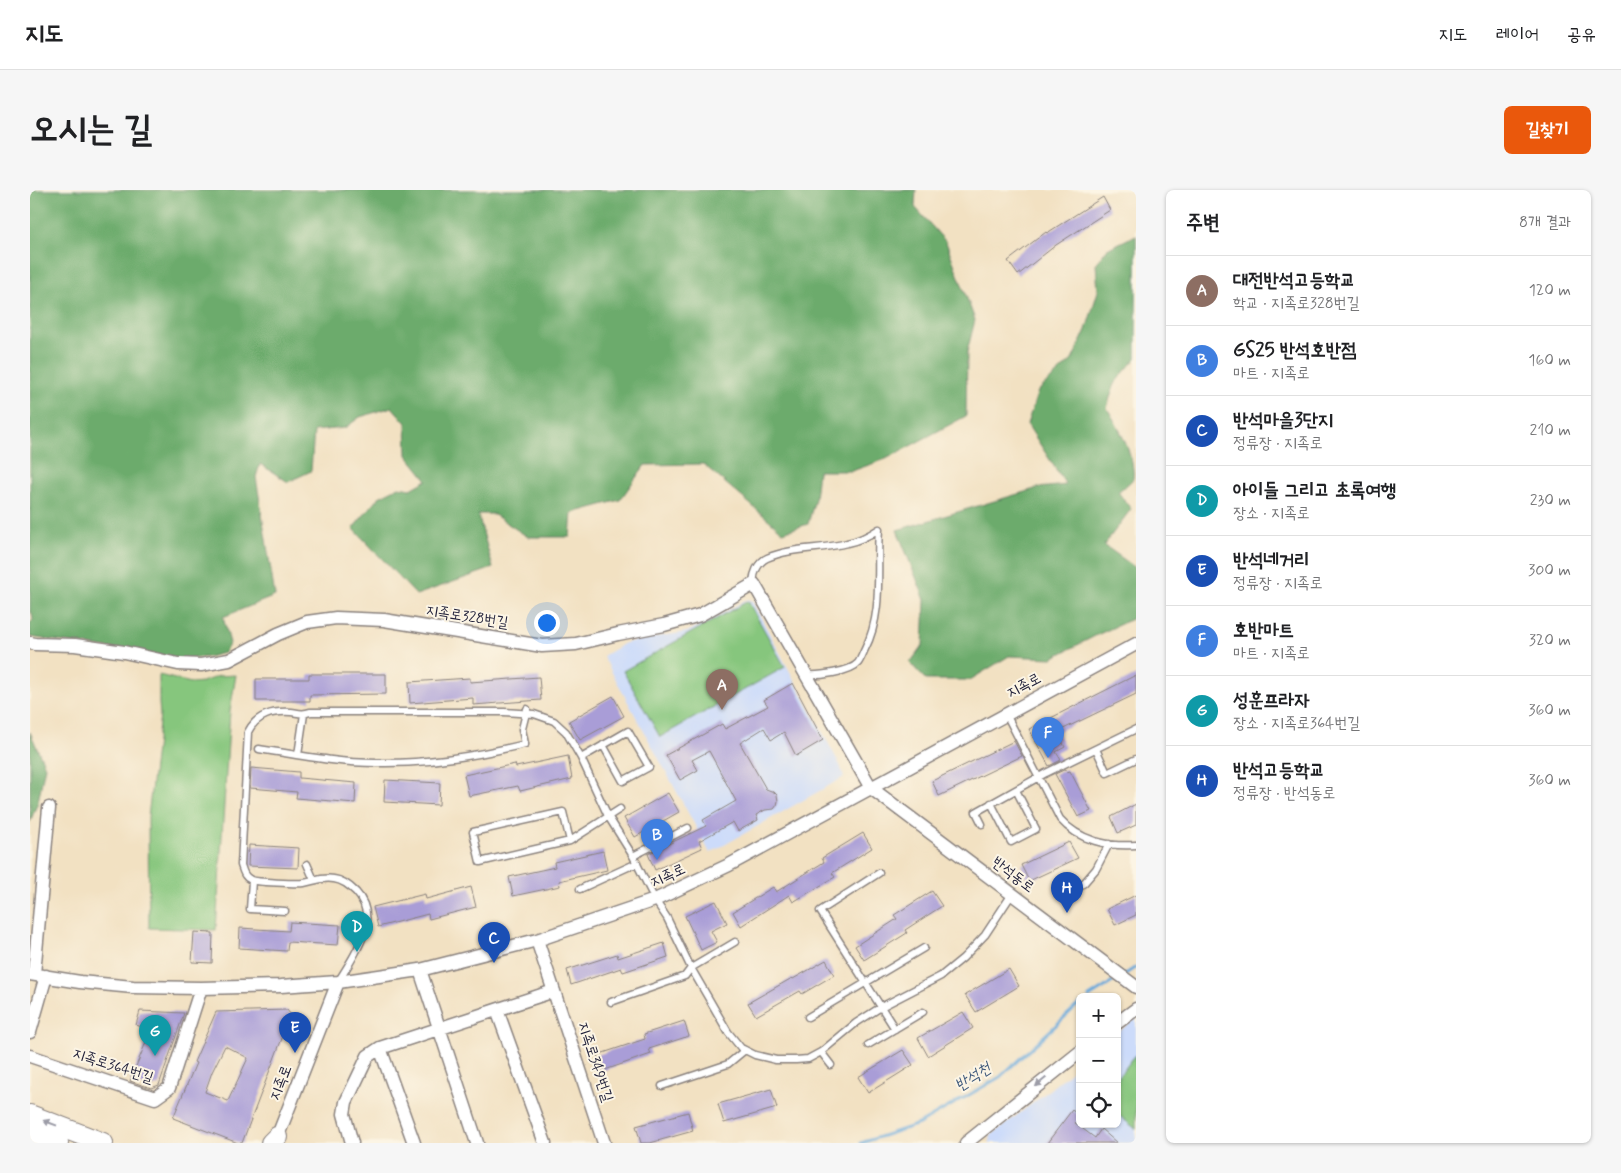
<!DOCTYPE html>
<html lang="ko">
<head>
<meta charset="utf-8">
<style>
	:root { --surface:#fff; --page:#f6f6f6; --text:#202124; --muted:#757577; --line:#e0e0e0; --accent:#ea580c }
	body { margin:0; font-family:Mynerve,"Poor Story",sans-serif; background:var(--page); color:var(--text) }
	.controls { position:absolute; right:15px; bottom:15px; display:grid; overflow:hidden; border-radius:8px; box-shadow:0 1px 4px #0004 }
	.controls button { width:45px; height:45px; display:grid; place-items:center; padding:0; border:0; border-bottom:1px solid var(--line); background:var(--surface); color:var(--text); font:25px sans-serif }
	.you { position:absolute; left:516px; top:432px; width:18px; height:18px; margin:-12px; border:4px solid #fff; border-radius:50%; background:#1a73e8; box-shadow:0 0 0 8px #1a73e833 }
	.badge { display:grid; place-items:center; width:32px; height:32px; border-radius:50%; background:var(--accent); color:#fff; font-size:16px; font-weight:700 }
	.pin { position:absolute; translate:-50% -41px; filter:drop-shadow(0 1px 2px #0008) }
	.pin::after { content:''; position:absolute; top:26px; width:18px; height:15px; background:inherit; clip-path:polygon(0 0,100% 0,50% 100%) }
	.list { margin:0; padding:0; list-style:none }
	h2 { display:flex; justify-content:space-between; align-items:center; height:65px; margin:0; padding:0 20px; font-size:21px }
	h2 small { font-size:16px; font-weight:400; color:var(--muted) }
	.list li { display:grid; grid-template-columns:32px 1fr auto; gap:15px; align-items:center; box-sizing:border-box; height:70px; padding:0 20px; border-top:1px solid var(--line) }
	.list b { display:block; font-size:19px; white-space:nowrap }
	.list p { margin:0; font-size:16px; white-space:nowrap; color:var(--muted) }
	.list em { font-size:16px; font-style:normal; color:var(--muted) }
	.icon { flex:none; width:28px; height:28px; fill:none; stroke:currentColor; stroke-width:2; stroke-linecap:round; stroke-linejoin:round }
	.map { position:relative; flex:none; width:1106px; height:953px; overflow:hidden; border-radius:8px }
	header { display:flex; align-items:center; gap:30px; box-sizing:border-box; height:70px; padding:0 25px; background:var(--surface); border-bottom:1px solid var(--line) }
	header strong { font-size:24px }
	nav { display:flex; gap:28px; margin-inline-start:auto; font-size:18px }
	.intro { display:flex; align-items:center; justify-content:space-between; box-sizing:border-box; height:120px; padding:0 30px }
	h1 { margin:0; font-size:35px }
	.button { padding:12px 22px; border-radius:8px; background:var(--accent); color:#fff; font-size:18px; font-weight:700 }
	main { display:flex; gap:30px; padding:0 30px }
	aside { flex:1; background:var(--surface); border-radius:8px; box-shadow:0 1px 4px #0004 }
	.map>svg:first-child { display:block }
	.built { fill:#ccdbfa }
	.green { fill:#86c67d; stroke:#54745c }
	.forest { fill:#6cab6c; stroke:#476654 }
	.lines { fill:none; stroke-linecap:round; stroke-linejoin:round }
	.stream { stroke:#66a8da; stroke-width:3 }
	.building { fill:#a99dd7; fill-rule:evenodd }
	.service-casing { stroke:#8a827e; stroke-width:9 }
	.minor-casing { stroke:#8a827e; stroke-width:15 }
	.primary-casing { stroke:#8a827e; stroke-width:22 }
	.service { stroke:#fff; stroke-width:6 }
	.minor { stroke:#fff; stroke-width:12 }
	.primary { stroke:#fff; stroke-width:20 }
	.oneway { fill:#9c9ca7 }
	.labels { text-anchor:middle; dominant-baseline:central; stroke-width:4; stroke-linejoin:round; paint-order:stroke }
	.street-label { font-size:15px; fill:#22223b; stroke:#fcf5e5 }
	.water-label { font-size:16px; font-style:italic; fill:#3d587b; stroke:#fcf5e5 }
</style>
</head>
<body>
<header>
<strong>지도</strong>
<nav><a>지도</a><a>레이어</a><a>공유</a></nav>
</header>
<div class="intro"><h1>오시는 길</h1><a class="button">길찾기</a></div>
<main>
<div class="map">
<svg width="1106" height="953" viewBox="0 0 1106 953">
	<rect width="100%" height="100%" fill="#fcf5e5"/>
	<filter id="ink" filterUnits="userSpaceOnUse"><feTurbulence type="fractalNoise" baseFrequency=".02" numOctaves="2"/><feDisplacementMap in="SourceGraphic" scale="10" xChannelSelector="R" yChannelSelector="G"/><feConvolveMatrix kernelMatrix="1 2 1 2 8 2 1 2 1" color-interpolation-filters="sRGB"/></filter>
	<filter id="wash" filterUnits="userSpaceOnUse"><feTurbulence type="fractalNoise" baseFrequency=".0096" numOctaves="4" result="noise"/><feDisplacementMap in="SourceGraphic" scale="20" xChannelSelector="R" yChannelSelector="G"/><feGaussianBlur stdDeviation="1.12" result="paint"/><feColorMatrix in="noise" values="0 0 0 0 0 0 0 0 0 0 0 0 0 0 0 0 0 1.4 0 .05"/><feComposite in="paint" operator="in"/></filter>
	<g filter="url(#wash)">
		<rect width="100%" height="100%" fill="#f2e1c2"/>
		<path class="built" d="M 718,409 L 722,411 L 810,575 L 814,587 L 680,663 L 573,466 L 593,454 L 606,450 L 657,442 Z
			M 1106,828 L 1106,953 L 959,953 L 960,946 L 1012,906 L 1050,874 L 1050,934 L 1087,934 L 1087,843 Z"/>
		<path class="green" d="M 718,411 L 755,477 L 630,547 L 593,481 Z
			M 129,485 L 161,493 L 172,492 L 189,486 L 206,485 L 200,521 L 186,740 L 119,738 L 118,627 L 130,525 L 129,513 Z
			M 1106,864 L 1106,939 L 1087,924 L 1087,889 Z"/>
		<path class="forest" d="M 0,0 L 886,0 L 885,17 L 916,52 L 945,130 L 937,162 L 936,226 L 856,269 L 822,281 L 788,281 L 785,309 L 778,334 L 753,342 L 673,274 L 615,275 L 590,310 L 542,323 L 540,347 L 498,347 L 463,324 L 448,324 L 463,378 L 386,405 L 323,338 L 349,307 L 369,297 L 381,299 L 397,290 L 377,265 L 376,233 L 362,217 L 330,227 L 315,238 L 284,241 L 281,281 L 258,292 L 230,274 L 226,287 L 245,406 L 193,427 L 200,453 L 194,463 L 178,467 L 154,469 L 0,447 L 0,433 L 3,430 L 2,423 L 0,422 Z
			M 1106,45 L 1106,168 L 1084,194 L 1077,218 C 1088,236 1106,268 1103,289 C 1099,294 1092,298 1088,302 L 1101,319 L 1074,355 L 1106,378 L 1106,427 L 1067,445 L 1022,468 L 979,466 L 940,490 L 896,490 L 880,473 L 893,455 L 895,410 L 867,340 L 1008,298 L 1036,295 L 997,234 L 1008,201 L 1042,170 L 1056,140 L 1068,101 L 1066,74 L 1077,59 Z
			M 0,542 L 15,576 L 8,612 L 0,632 Z"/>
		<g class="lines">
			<path class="stream" d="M 1094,785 L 1106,777
				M 1059,807 L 1089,788
				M 831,953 L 889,934 L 970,887 L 1050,813"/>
		</g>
		<g id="blocks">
			<path class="building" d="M 1073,7 L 1080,20 L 1026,55 L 988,85 L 978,71 L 1016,42 L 1017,43 Z
				M 279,484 L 356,484 L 356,504 L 280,505 L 280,511 L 226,511 L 226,489 L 279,489 Z
				M 1106,485 L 1106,504 L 1027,542 L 1035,557 L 1026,562 L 1031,570 L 1019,576 L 999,539 Z
				M 509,487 L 511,510 L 443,515 L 443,508 L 380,513 L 379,492 L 440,488 L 440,492 Z
				M 763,493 L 793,550 L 766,566 L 754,542 L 741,550 L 734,538 L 710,553 L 736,599 L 744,602 L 747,605 L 748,611 L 747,615 L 744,619 L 735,620 L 726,625 L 728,630 L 708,641 L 703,632 L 669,651 L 672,658 L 625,680 L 618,664 L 676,636 L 673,630 L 706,611 L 679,561 L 662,570 L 668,580 L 650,590 L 636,565 L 692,534 L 695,539 L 738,516 L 734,510 Z
				M 583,506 L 594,526 L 550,550 L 539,531 Z
				M 984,551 L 992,566 L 909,606 L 902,591 Z
				M 538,566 L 542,589 L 490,601 L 488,596 L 439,606 L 434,585 L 485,574 L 486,577 Z
				M 221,578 L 269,582 L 269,588 L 326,593 L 325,613 L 266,608 L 267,602 L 220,598 Z
				M 1036,579 L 1037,582 L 1040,581 L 1061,621 L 1048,627 L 1025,584 Z
				M 355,590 L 410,593 L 409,615 L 354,612 Z
				M 638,603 L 649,622 L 605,647 L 594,628 Z
				M 1106,614 L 1106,635 L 1088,643 L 1081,627 Z
				M 833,643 L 842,658 L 802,683 L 805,687 L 763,712 L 759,705 L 711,736 L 703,722 L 743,697 L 746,702 L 794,672 L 792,668 Z
				M 1039,652 L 1048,668 L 999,691 L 991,675 Z
				M 219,655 L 269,658 L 268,678 L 218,676 Z
				M 573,661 L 577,680 L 529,691 L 530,696 L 483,706 L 479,687 L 525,677 L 524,672 Z
				M 441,697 L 446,717 L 399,729 L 398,724 L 348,737 L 343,717 L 395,704 L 396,709 Z
				M 902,701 L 912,716 L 875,740 L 877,743 L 834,770 L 825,756 L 867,729 L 864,725 Z
				M 1106,705 L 1106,725 L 1085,735 L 1077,719 Z
				M 686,711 L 697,733 L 681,741 L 687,752 L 671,760 L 655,726 Z
				M 260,732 L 310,735 L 308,755 L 258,752 L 257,761 L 209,758 L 210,738 L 259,741 Z
				M 164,742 L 183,743 L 182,773 L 162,772 Z
				M 634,753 L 638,767 L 593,782 L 591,778 L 541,795 L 537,780 L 587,764 L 588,768 Z
				M 796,770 L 804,785 L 772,804 L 770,801 L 726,826 L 718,813 L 762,788 L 763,789 Z
				M 979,779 L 989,796 L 946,822 L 935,805 Z
				M 257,820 L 261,825 L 212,953 L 208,953 L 143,928 L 166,873 L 164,872 L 186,822 ZM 195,856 L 218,868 L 198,911 L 175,902 L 182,882 Z
				M 110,821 L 154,823 L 129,895 L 121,898 L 100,891 L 121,840 L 106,835 Z
				M 933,822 L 943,838 L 898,866 L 888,848 Z
				M 654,831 L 659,846 L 619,859 L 621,864 L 572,881 L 567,865 L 615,849 L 614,844 Z
				M 873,860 L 883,875 L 838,903 L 828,887 Z
				M 741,899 L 747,918 L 694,933 L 688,914 Z
				M 1042,920 L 1050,926 L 1050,928 L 1045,933 L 1065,948 L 1071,939 L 1087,953 L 1017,953 Z
				M 658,922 L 663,941 L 620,953 L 611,953 L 606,936 Z"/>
		</g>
	</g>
	<g filter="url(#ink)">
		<use href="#blocks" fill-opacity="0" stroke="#8a827e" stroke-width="1"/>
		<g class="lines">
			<defs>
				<path id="service" d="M 724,394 C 722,385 728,372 737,368 C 762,357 791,360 817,353 C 828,351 840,345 849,339
					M 777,485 C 789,486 820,482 828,473 C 831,469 833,463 835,459 C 854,422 846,379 849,339
					M 976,524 L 1030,629 C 1049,651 1079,657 1106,655
					M 229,559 C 268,565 308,573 347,573 C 397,574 447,566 495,554 L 492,539 L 497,519
					M 1066,559 L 1077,583 L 1106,569
					M 268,565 L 274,524
					M 551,568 L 598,541 L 619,577 L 593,591 L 573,555
					M 961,613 L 981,652 L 1006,639 L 986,600
					M 952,634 L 946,622 L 1016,583 L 1106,539
					M 540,651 L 533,622 L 443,642 L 450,672 L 540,651 L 590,619
					M 603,666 L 658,638
					M 277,674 L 284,690
					M 849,683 L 790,721 L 865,839
					M 222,691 L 220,719 L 255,721
					M 550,699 L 607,673
					M 1034,708 L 1054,693 L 1066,679 L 1079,654
					M 308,792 C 323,767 352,730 326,702 C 320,696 313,690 304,689 C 292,687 285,691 274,693 C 268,694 225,692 221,690 C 214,687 213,681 211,675 L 218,542 C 227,524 243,521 261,522 C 269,523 273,525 280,522 L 474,522 L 504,524 L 524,531 L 536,542 L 551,568 L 578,626 L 603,666 L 625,710 L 637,728 L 661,778 L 683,816 L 698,842 L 711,858 L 725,865 L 746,870 L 766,870 L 778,869 L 791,862 L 826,833 L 851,817 L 911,786 L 933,768 L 955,745 L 982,704
					M 581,812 L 655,786 L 661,778 L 705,752
					M 778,827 L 894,758
					M 838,855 L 893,822
					M 791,862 L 801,875
					M 632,896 L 698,874 L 715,860"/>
				<path id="minor" d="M 0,453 L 5,454 L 45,455 L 94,462 L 148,474 L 171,475 L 199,470 L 248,444 L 277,432 L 306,428 L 354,430 L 512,456 L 546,454 L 588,444 L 634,435 L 670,425 L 724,394 L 841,598 L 1106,797
					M 507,750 L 574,953
					M 390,780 L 447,953
					M 0,784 L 50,792 L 103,797 L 171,798 L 251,796 L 308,792 L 390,780 L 507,750 L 625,710 L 699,675 L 1106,454
					M 4,784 L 19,618
					M 467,820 L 515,953
					M 1087,833 L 1106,819
					M 0,842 L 16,786
					M 350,858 L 384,953
					M 0,866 L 125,908 L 139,898 L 171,798
					M 245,953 L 308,792
					M 322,953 L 314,924 L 316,912 L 338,866 L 350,858 L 524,801
					M 936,953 L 1050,862"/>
				<path id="primary" d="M 0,925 L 73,953
					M 0,944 L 28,953
					M 241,953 L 247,947"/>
			</defs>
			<use href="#service" class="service-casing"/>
			<use href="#minor" class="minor-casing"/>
			<use href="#primary" class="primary-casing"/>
			<use href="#service" class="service"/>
			<use href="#minor" class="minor"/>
			<use href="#primary" class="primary"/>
		</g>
		<defs><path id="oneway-solid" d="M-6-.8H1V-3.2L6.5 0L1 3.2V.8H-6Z" transform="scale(1.25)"/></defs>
		<g class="oneway">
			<use href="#oneway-solid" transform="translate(1011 892) rotate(140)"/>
			<use href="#oneway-solid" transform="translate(20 933) rotate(-159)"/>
		</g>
	</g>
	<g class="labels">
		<g class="street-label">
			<text transform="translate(437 427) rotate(9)">지족로328번길</text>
			<text transform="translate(994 496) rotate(-28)">지족로</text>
			<text transform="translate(983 685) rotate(37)">반석동로</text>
			<text transform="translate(638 686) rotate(-25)">지족로</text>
			<text transform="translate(565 872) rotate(72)">지족로349번길</text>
			<text transform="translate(83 876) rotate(18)">지족로364번길</text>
			<text transform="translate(251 893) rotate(-69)">지족로</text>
		</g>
		<g class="water-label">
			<text transform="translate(943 887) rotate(-32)">반석천</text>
		</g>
	</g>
</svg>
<div class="controls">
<button>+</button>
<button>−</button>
<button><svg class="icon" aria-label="locate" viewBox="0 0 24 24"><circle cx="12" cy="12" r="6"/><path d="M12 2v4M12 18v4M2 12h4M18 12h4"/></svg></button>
</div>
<div class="you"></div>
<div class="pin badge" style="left:692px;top:520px;background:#8d6e63">A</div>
<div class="pin badge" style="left:627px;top:670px;background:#3f7fe0">B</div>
<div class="pin badge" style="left:464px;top:773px;background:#1a4fb4">C</div>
<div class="pin badge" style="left:327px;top:762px;background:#0f9aa8">D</div>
<div class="pin badge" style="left:265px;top:863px;background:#1a4fb4">E</div>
<div class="pin badge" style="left:1018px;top:568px;background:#3f7fe0">F</div>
<div class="pin badge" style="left:125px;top:866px;background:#0f9aa8">G</div>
<div class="pin badge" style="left:1037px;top:723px;background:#1a4fb4">H</div>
</div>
<aside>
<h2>주변<small>8개 결과</small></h2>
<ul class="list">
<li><span class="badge" style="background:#8d6e63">A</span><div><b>대전반석고등학교</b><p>학교 · 지족로328번길</p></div><em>120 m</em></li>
<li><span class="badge" style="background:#3f7fe0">B</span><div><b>GS25 반석호반점</b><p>마트 · 지족로</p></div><em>160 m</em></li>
<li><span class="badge" style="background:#1a4fb4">C</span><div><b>반석마을3단지</b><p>정류장 · 지족로</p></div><em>210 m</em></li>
<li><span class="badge" style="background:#0f9aa8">D</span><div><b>아이들 그리고 초록여행</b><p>장소 · 지족로</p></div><em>230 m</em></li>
<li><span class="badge" style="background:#1a4fb4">E</span><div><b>반석네거리</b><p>정류장 · 지족로</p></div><em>300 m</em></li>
<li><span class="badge" style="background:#3f7fe0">F</span><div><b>호반마트</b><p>마트 · 지족로</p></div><em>320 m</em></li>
<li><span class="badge" style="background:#0f9aa8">G</span><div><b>성훈프라자</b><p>장소 · 지족로364번길</p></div><em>360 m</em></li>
<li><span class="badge" style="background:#1a4fb4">H</span><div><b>반석고등학교</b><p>정류장 · 반석동로</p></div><em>360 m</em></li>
</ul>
</aside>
</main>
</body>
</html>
